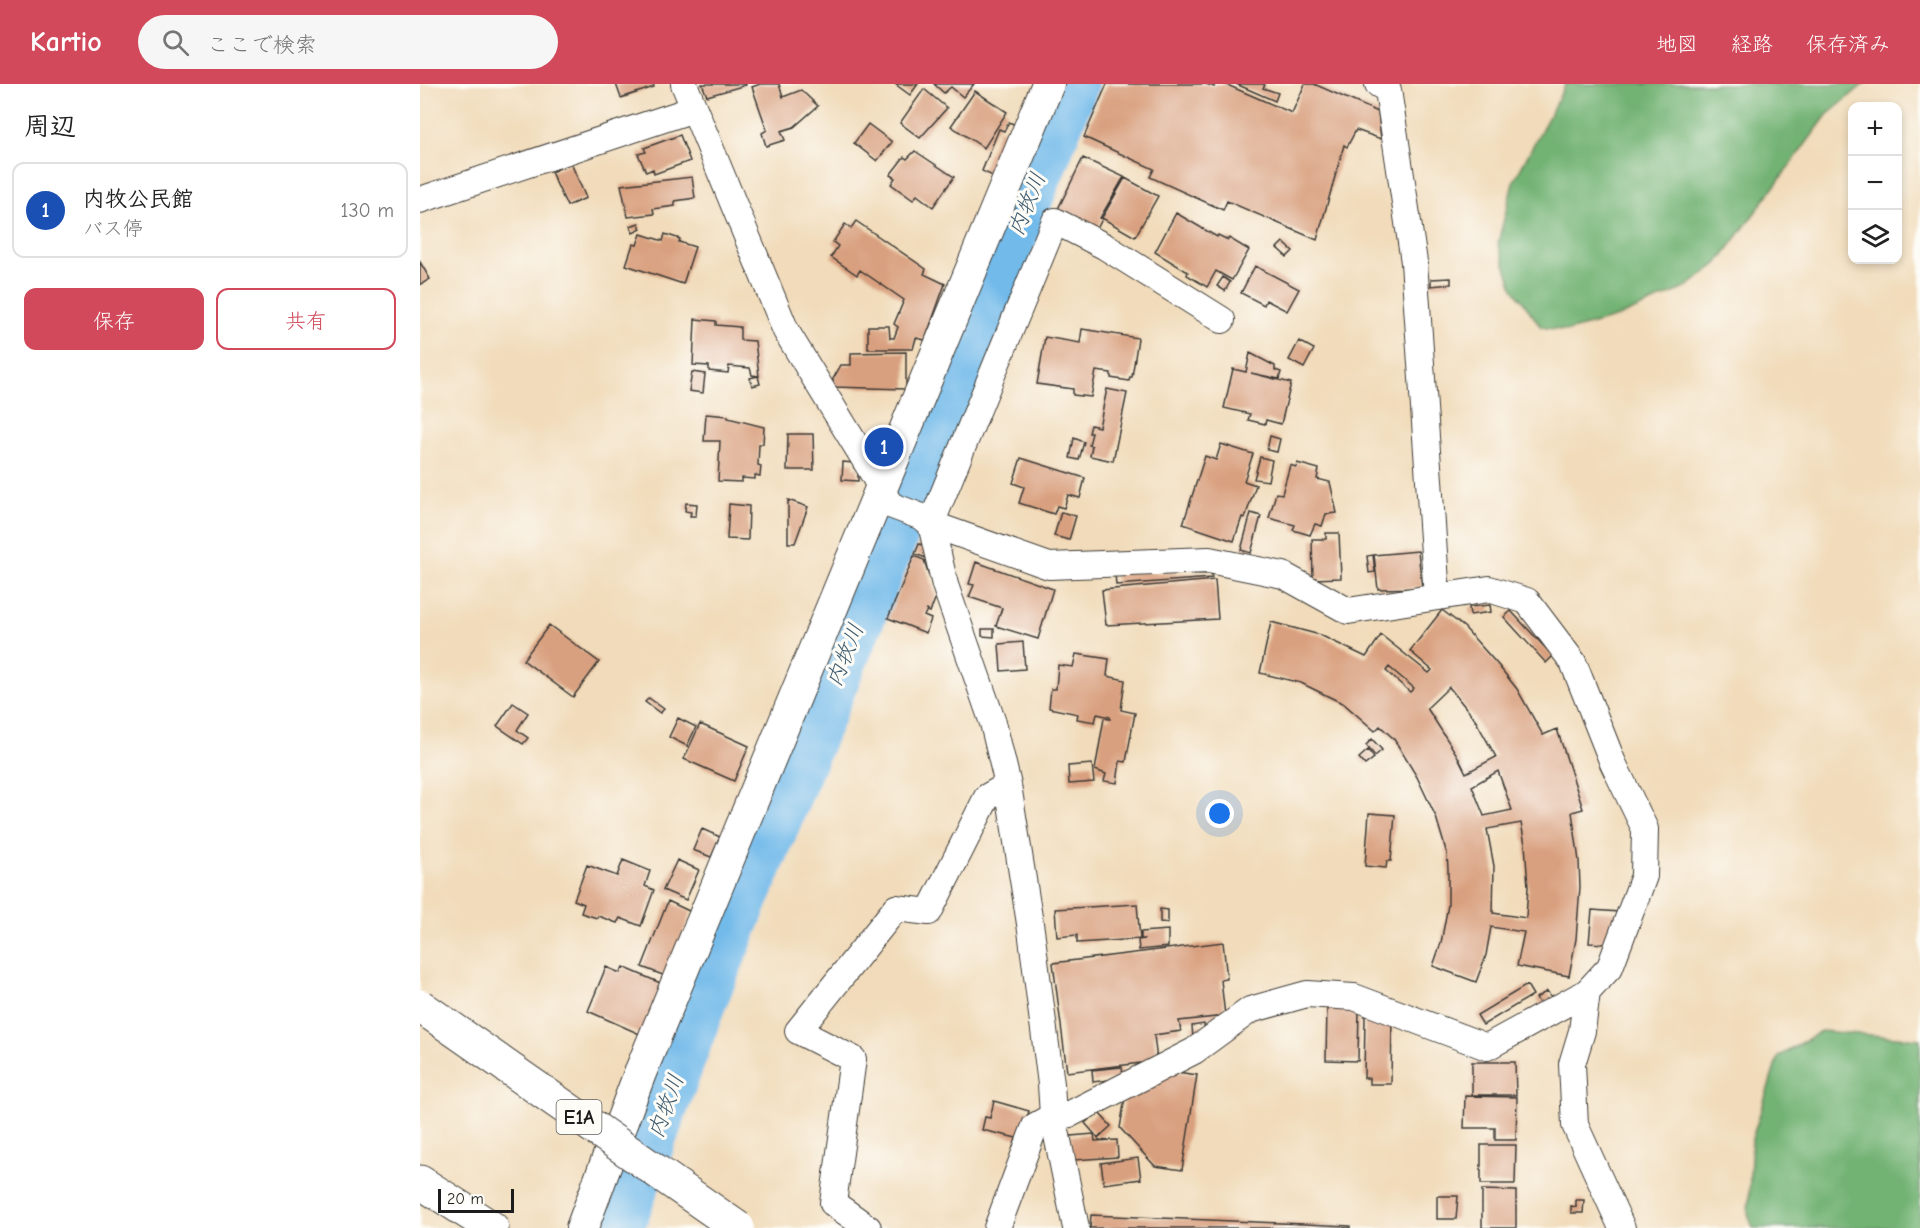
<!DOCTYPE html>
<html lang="ja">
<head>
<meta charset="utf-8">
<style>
	:root { --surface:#fff; --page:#f6f6f6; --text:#222; --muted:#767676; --line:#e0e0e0; --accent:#d1495b }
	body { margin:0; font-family:"Comic Neue","Klee One",sans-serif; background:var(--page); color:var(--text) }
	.controls { position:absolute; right:18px; top:18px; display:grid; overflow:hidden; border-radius:12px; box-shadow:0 3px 9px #0003 }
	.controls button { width:54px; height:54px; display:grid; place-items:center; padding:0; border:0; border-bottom:2px solid var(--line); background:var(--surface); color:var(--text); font:30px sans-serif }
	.scale { position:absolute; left:18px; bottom:15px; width:76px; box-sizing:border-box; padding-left:6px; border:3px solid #1c1c1c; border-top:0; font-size:16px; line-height:21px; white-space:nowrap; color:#1c1c1c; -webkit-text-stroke:4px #fdfcf7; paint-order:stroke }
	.you { position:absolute; left:800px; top:730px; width:21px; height:21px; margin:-15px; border:4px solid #fff; border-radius:50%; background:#1a73e8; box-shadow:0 0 0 9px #1a73e833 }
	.badge { display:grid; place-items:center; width:39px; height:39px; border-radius:50%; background:var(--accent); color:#fff; font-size:20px; font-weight:700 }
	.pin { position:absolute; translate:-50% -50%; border:3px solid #fff; box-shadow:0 2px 6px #0006 }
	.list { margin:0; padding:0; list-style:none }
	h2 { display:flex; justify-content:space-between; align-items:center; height:78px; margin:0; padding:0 24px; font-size:26px }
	h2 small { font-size:20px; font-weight:400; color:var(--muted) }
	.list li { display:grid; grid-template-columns:39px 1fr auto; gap:18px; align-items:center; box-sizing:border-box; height:96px; margin:0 12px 12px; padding:0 12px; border:2px solid var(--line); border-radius:12px }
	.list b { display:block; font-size:22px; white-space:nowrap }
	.list p { margin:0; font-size:20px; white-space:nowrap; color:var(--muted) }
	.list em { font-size:20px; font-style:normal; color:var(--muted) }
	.actions { display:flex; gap:12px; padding:18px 24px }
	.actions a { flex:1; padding:14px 0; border:2px solid var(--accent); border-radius:12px; text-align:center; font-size:21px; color:var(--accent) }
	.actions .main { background:var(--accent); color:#fff }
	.icon { flex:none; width:33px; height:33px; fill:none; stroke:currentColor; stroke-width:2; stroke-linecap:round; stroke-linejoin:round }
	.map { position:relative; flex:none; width:1500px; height:1144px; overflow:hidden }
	header { display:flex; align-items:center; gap:36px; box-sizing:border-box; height:84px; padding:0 30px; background:var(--accent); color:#fff }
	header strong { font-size:28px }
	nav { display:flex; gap:33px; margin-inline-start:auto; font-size:21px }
	.search { width:420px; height:54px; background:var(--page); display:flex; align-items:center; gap:15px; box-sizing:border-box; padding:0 21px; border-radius:33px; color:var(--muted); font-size:22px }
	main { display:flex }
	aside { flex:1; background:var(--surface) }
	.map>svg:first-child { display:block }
	.forest { fill:#72b273; stroke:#476748; stroke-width:1.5 }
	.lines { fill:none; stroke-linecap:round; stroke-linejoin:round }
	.river { stroke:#72baea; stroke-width:46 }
	.building { fill:#d9a07f; fill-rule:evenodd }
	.minor-casing { stroke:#3c3934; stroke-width:28 }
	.tertiary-casing { stroke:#3c3934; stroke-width:34 }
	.motorway-casing { stroke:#3c3934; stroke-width:35 }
	.minor { stroke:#fff; stroke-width:26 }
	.tertiary { stroke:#fff; stroke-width:32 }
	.motorway { stroke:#fff; stroke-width:33 }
	.motorway-bridge-casing { stroke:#3c3934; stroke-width:35; stroke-linecap:butt }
	.motorway-bridge { stroke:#fff; stroke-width:33 }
	.labels { text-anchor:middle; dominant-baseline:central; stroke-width:6; stroke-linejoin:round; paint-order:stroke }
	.shield { fill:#fdfcf7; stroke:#605f5e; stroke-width:1.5 }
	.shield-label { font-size:20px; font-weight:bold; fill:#1c1c1c }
	.water-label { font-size:22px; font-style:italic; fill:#3e5b6e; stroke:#fdfcf7 }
</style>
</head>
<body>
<header>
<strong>Kartio</strong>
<div class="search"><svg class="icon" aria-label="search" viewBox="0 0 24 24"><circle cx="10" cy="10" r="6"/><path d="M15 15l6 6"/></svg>ここで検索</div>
<nav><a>地図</a><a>経路</a><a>保存済み</a></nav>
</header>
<main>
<aside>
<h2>周辺<small></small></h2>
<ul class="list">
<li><span class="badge" style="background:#1a4fb4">1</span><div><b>内牧公民館</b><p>バス停</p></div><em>130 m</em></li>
</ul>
<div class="actions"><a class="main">保存</a><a>共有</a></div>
</aside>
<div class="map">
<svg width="1500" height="1144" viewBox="0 0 1500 1144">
	<rect width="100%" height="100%" fill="#fdfcf7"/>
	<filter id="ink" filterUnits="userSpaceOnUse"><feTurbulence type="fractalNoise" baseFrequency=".0167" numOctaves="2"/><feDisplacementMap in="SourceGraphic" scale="12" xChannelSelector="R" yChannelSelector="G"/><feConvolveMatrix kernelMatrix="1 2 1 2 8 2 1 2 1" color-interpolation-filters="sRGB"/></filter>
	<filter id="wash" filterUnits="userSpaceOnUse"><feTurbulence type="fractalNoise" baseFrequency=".008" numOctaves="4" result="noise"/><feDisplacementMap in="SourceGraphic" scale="24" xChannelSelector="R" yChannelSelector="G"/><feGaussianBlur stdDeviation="1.35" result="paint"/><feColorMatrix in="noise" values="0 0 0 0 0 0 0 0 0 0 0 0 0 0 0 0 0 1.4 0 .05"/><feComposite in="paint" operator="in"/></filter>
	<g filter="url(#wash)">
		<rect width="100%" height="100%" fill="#f1dbba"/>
		<path class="forest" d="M 1146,0 L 1444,0 L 1407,31 L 1297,180 L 1265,204 L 1198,233 L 1148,247 L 1121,243 L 1093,204 L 1078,159 L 1093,99 Z
			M 1401,947 L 1500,955 L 1500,1144 L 1333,1144 L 1328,1130 L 1332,1055 L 1358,973 Z"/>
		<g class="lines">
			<path class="river" d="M 201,1144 L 282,922 L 463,483 L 656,0"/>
		</g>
		<g id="blocks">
			<path class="building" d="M 196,0 L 233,0 L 234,3 L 201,14 Z
				M 282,0 L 326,0 L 326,1 L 287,12 Z
				M 340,0 L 359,0 L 363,13 L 381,6 L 398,22 L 374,43 L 361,47 L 365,56 L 346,62 L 342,49 L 347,46 L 332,3 Z
				M 475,0 L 498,0 L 490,11 Z
				M 514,0 L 554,0 L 543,13 L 531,3 L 524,9 Z
				M 687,0 L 786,0 L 794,3 L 795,0 L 805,0 L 872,29 L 885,0 L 894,0 L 958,28 L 961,55 L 936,46 L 927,63 L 924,61 L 897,156 L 807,117 L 803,126 L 730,93 L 734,85 L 664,53 Z
				M 816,0 L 843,0 L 845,1 L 843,4 L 858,9 L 855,17 Z
				M 504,5 L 527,24 L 500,54 L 480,39 Z
				M 555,7 L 587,28 L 564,64 L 531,42 Z
				M 589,38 L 602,44 L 581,96 L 562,87 L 579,45 L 584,47 Z
				M 448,40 L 472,58 L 457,77 L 434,59 Z
				M 260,51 L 270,77 L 234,90 L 233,85 L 226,88 L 218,70 L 226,68 L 224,64 Z
				M 495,67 L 534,93 L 513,123 L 497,111 L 493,116 L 471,100 L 475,94 L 470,91 L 484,73 L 487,75 Z
				M 663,74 L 704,93 L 680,134 L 682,135 L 676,147 L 636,129 Z
				M 151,79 L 166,114 L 147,122 L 131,88 Z
				M 272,93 L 275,114 L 255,117 L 255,122 L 233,125 L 234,130 L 208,133 L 201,101 Z
				M 705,94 L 738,112 L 715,153 L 682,134 Z
				M 756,129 L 797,153 L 798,151 L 808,156 L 809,154 L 829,166 L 812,196 L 796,187 L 787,203 L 767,191 L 768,188 L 735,168 Z
				M 436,137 L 506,185 L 504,190 L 525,200 L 505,256 L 496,254 L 493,265 L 448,265 L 448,242 L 469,242 L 470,254 L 474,254 L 478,243 L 474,240 L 484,216 L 440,186 L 437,191 L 411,173 L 418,162 L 413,158 L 425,140 L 431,144 Z
				M 219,139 L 221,145 L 213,149 L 210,142 Z
				M 221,150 L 243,157 L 245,150 L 260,155 L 259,158 L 275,163 L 263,200 L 206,181 L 213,160 L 217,161 Z
				M 863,158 L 873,167 L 867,173 L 857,164 Z
				M 0,178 L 10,195 L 0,201 Z
				M 835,182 L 879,205 L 867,227 L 846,216 L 844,221 L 821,209 Z
				M 803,193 L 810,198 L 805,207 L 797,202 Z
				M 1031,194 L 1031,200 L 1011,202 L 1011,195 Z
				M 275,235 L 296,237 L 296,241 L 320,243 L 320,256 L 335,257 L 339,292 L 332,291 L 330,284 L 309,282 L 308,289 L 289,287 L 289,282 L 273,281 Z
				M 662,245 L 718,254 L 712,293 L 710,293 L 709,297 L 691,294 L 691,289 L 676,287 L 671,313 L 653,311 L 653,305 L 617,300 L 625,253 L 660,259 Z
				M 879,257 L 894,265 L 884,284 L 869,276 Z
				M 486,268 L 486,305 L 413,303 L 413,295 L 421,281 L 431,281 L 431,269 Z
				M 830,269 L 855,282 L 855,286 L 861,288 L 859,295 L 831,289 L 871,299 L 861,340 L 846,336 L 845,340 L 828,336 L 830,330 L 804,324 L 813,285 L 826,288 Z
				M 272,288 L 285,290 L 283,309 L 269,307 Z
				M 338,292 L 340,300 L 332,302 L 330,294 Z
				M 687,305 L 707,309 L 693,377 L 670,372 L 672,362 L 669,361 L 672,349 L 669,349 L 671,341 L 679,343 Z
				M 286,330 L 308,332 L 308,334 L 344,343 L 343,360 L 339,360 L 338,381 L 341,382 L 340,392 L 335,391 L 335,395 L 322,394 L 322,398 L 298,397 L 300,357 L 284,357 Z
				M 368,350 L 393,350 L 394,386 L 367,386 Z
				M 850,352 L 860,355 L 857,368 L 847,366 Z
				M 654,354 L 664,358 L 659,376 L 650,374 Z
				M 801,360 L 833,370 L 824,397 L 836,401 L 825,434 L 822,433 L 814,457 L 763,440 L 785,372 L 796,376 Z
				M 840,373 L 852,376 L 848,397 L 834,395 Z
				M 601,374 L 665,394 L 660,414 L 648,411 L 644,424 L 637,422 L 634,430 L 599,419 L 604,403 L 593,399 Z
				M 423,378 L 434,379 L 434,384 L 438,384 L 438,397 L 422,396 Z
				M 877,379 L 899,385 L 897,395 L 910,398 L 917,429 L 906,430 L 902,442 L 895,440 L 890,451 L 873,446 L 875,441 L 849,434 L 856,409 L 862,410 L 870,381 L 876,383 Z
				M 368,416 L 388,423 L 375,459 L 368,459 Z
				M 266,419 L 277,420 L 276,432 L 270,432 L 271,428 L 265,427 Z
				M 309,420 L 329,422 L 328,456 L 307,455 Z
				M 641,428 L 656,432 L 649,456 L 634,452 Z
				M 831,429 L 841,432 L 831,469 L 821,466 Z
				M 906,449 L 919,449 L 921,494 L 893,495 L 892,455 L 906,455 Z
				M 499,460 L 506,462 L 506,474 L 495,470 Z
				M 998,467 L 1002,504 L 958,505 L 954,471 Z
				M 953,471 L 955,488 L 949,489 L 947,472 Z
				M 494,472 L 504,476 L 516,513 L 510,528 L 507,526 L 504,532 L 511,535 L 506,549 L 468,534 Z
				M 556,478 L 633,505 L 618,555 L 576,542 L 582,524 L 549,513 L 554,501 L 549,500 Z
				M 719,488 L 791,490 L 792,494 L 696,501 L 695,490 Z
				M 795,496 L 798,535 L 686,541 L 682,506 Z
				M 1070,521 L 1071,528 L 1050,531 L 1049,523 Z
				M 1022,526 L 1044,543 L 1078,581 L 1097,605 L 1123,651 L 1137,645 L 1163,725 L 1152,728 L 1159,777 L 1160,803 L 1156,855 L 1149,892 L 1097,882 L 1104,848 L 1071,843 L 1066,871 L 1056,898 L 1013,882 L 1021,859 L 1028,821 L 1028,785 L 1027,770 L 1016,733 L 997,693 L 974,655 L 960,642 L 955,647 L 924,620 L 881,599 L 840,589 L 851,538 L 900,551 L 946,573 L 961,551 L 1009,589 L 1012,586 L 990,567 ZM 969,583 L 994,604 L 990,608 L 966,587 ZM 1029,603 L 1054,634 L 1076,673 L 1046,689 L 1037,671 L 1007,624 ZM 1078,687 L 1092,726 L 1064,732 L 1052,702 ZM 1101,739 L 1105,760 L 1108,803 L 1106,834 L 1073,829 L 1074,782 L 1067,745 Z
				M 1091,527 L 1133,572 L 1126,579 L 1084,533 Z
				M 129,541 L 179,578 L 153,613 L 103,576 Z
				M 562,545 L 574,545 L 574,553 L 562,552 Z
				M 603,558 L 605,585 L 581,587 L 579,560 Z
				M 656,570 L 689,575 L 687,592 L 705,596 L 701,626 L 715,629 L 706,678 L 700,677 L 697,699 L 684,697 L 686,690 L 675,686 L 684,634 L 690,635 L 690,633 L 677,630 L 675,638 L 657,635 L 658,630 L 629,624 L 631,605 L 636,605 L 638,581 L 653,583 Z
				M 229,614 L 244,625 L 240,629 L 225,618 Z
				M 93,619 L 108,629 L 97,646 L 108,654 L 103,660 L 77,642 Z
				M 258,634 L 276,643 L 267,662 L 249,653 Z
				M 280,640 L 329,662 L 314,697 L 264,675 Z
				M 952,655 L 962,666 L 955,672 L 946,661 Z
				M 948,666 L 954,674 L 945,681 L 939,674 Z
				M 672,680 L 674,698 L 649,700 L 648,682 Z
				M 949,729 L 975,731 L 971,777 L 967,777 L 966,784 L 945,782 Z
				M 282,745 L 300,753 L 291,773 L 273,766 Z
				M 203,776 L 230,787 L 225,802 L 234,806 L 221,842 L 200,834 L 197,839 L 178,832 L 177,834 L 161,829 L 164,820 L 154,816 L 167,781 L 197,792 Z
				M 257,776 L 279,786 L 266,816 L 243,806 Z
				M 248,817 L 271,828 L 248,893 L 222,883 Z
				M 717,820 L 720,855 L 657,859 L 657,851 L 637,853 L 635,825 Z
				M 740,825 L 748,826 L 748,839 L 740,838 Z
				M 1172,826 L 1199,828 L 1185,860 L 1169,859 Z
				M 748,846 L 748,863 L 719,866 L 718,856 L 725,855 L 721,855 L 721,848 Z
				M 803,858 L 807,895 L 801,896 L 805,932 L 759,937 L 761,947 L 734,951 L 737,977 L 647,988 L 633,879 Z
				M 186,883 L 200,889 L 203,883 L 245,901 L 224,952 L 168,927 Z
				M 1107,901 L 1113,911 L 1063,941 L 1057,931 Z
				M 1127,907 L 1132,914 L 1121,922 L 1116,914 Z
				M 907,922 L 939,923 L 938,977 L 906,976 Z
				M 945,932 L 972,932 L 971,1000 L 949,1000 L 949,994 L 944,994 Z
				M 784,940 L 785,953 L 773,954 L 772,942 Z
				M 1052,978 L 1095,978 L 1096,1011 L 1052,1011 Z
				M 702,983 L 703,994 L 673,998 L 672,986 Z
				M 750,987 L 777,991 L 762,1086 L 735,1082 L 700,1044 L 706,1008 Z
				M 1045,1012 L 1097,1013 L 1096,1056 L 1075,1056 L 1075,1044 L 1044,1044 Z
				M 574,1017 L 609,1027 L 601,1055 L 562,1046 L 565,1033 L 570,1034 Z
				M 678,1028 L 691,1042 L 678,1054 L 665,1039 Z
				M 674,1050 L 675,1057 L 697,1056 L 698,1073 L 653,1076 L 651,1052 Z
				M 1061,1061 L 1096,1061 L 1095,1100 L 1061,1100 Z
				M 718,1074 L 721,1095 L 684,1100 L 681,1079 Z
				M 1062,1106 L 1096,1107 L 1096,1144 L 1062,1144 Z
				M 1017,1112 L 1038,1112 L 1036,1135 L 1017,1135 Z
				M 1156,1116 L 1164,1116 L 1163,1129 L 1151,1129 L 1151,1122 L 1156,1123 Z
				M 671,1131 L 930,1142 L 930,1144 L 670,1144 Z"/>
		</g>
	</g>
	<g filter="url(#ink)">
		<use href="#blocks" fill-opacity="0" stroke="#3c3934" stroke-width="1.5"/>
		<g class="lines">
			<defs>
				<path id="minor" d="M 264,0 L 366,247 L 451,386 L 470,421 L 502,433 L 511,440 L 629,482 L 789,476 L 863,491 L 928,527 L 1069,505 L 1107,517 L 1153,578 L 1193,679 L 1225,745 L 1224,792 L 1190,883 L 1167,908 L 1067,963 L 934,913 L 887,910 L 830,926 L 774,967 L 650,1030 L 633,1032 L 615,1042 L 577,1144
					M 958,0 L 968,6 L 994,178 L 1017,513
					M 0,116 L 274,25
					M 1167,908 L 1162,947 L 1152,980 L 1155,1041 L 1202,1144
					M 448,1144 L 413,1119 L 433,975 L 378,947 L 476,824 L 509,828 L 567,713 L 588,701
					M 656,1144 L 633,1032 L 631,1000 L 611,846 L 588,701 L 573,639 L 525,501 L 511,440 L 635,137 L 684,162 L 802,236"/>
				<path id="tertiary" d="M 162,1144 L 220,989 L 628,0"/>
				<path id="motorway" d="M 0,1098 L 72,1144"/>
			</defs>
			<use href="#minor" class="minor-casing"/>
			<use href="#tertiary" class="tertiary-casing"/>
			<use href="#motorway" class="motorway-casing"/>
			<use href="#minor" class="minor"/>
			<use href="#tertiary" class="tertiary"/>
			<use href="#motorway" class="motorway"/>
			<defs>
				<path id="motorway-bridge" d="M 0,922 L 318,1144"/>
			</defs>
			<use href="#motorway-bridge" class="motorway-bridge-casing"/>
			<use href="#motorway-bridge" class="motorway-bridge"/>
		</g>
	</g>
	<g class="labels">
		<rect class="shield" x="136.5" y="1016" width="45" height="34" rx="4.5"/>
		<g class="shield-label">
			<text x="159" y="1033">E1A</text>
		</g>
		<g class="water-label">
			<text transform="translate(607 120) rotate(-68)">内牧川</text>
			<text transform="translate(425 571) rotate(-68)">内牧川</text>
			<text transform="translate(246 1022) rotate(-70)">内牧川</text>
		</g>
	</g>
</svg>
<div class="controls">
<button>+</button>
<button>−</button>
<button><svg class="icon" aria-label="layers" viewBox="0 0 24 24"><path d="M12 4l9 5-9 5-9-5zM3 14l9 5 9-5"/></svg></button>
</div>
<div class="scale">20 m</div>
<div class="you"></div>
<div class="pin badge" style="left:464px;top:363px;background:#1a4fb4">1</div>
</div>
</main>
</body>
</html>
